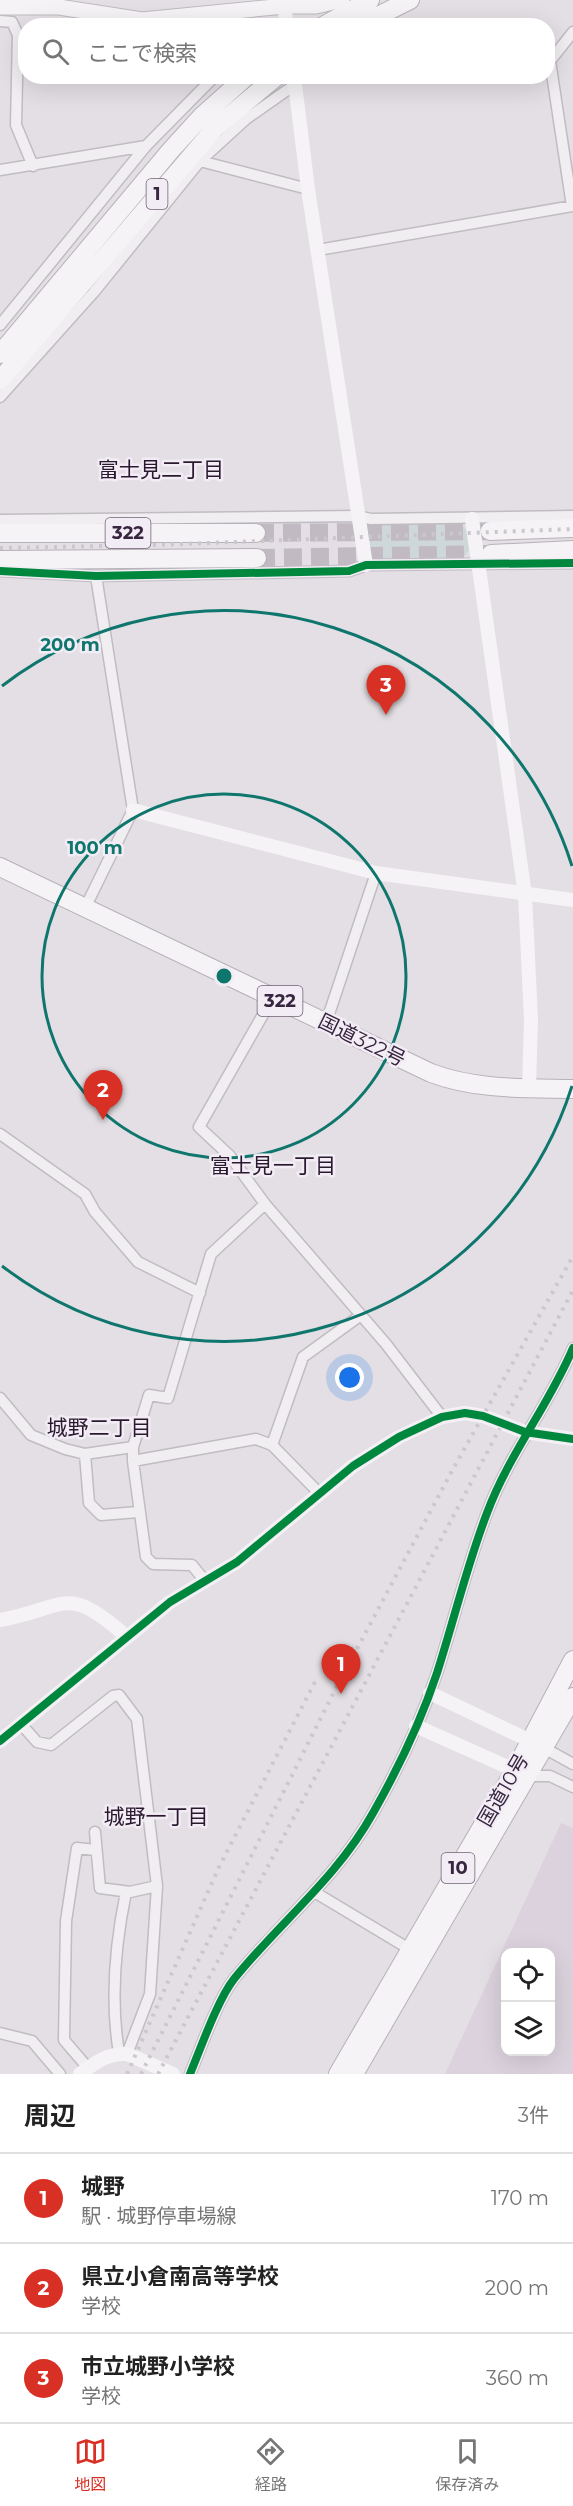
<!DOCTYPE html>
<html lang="ja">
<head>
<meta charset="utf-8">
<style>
	:root { --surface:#fff; --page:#f2f2f2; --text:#222; --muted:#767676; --line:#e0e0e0; --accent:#d93025 }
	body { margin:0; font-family:Montserrat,"Noto Sans JP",sans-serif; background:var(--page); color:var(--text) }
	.controls { position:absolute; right:18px; bottom:18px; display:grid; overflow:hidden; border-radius:12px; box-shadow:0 6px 24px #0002 }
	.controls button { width:54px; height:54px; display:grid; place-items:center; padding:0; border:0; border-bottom:2px solid var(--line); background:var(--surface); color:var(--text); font:30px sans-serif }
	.you { position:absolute; left:350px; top:1378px; width:21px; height:21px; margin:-15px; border:4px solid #fff; border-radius:50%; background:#1a73e8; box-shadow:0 0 0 9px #1a73e833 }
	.badge { display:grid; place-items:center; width:39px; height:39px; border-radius:50%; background:var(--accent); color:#fff; font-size:20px; font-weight:700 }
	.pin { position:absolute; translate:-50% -50px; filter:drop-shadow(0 2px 3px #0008) }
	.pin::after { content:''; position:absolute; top:32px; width:21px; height:18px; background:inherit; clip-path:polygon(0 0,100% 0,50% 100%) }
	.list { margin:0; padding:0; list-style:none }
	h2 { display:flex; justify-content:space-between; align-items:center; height:78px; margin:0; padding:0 24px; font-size:26px }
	h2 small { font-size:20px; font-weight:400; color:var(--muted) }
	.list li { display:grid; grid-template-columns:39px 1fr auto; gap:18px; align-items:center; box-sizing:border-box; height:90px; padding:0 24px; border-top:2px solid var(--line) }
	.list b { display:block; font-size:22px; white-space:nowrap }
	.list p { margin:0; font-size:20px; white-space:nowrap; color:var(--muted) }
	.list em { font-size:20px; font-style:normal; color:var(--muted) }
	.icon { flex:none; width:33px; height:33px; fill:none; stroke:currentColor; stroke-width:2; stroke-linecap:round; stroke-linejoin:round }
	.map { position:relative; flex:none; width:573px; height:2074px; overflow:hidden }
	.search { position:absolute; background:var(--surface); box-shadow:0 6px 24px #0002; left:18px; right:18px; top:18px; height:66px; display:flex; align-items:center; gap:15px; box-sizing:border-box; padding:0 21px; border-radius:24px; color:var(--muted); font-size:22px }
	.sheet { height:348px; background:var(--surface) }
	nav { display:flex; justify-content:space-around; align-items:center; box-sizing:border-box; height:84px; border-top:2px solid var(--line); background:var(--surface); font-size:16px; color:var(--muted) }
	nav a { display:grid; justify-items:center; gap:3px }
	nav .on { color:var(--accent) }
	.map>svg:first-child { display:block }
	.built { fill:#dbd2dd; fill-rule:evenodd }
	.green { fill:#ced8d8 }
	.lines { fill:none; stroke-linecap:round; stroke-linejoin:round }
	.highway-tunnel { stroke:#c1bac3; stroke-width:18; stroke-dasharray:18 9; stroke-linecap:butt }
	.street-casing { stroke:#c0bcc2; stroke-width:13 }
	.primary-casing { stroke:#c0bbc2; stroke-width:17 }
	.highway-casing { stroke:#b7b1b9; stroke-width:20 }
	.street { stroke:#f1eef2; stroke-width:10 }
	.secondary { stroke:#f5f3f5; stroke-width:14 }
	.primary { stroke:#f5f3f5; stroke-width:15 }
	.highway { stroke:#f5f3f5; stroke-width:18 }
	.rail { stroke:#cbc7cd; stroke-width:4; stroke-dasharray:3 6; stroke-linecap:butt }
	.cycleway-casing { stroke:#f2ecf5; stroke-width:11 }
	.cycleway { stroke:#00873e; stroke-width:8 }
	.ring { fill:none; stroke:#0f766e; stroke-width:3 }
	.labels { text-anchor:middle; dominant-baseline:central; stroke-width:5; stroke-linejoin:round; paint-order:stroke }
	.shield { fill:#f2ecf5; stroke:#706176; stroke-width:1.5 }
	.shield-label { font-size:18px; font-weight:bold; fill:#38253f }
	.street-label { font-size:20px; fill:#38253f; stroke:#f2ecf5 }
	.neighbourhood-label { font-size:21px; fill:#2a182f; stroke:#f2ecf5 }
	.centre { fill:#0f766e; stroke:#f2ecf5; stroke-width:3 }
	.ring-label { font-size:18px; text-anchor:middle; font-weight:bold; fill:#0f766e; stroke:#f2ecf5; stroke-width:5; stroke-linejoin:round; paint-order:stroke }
</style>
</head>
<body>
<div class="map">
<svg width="573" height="2074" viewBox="0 0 573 2074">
	<rect width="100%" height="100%" fill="#e3dfe4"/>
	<path class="built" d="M 561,1823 L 573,1828 L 573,2074 L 445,2074 ZM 506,1952 L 550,1952 L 550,2052 L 506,2052 Z"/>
	<path class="green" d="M 461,523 L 466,530 L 469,550 L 463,559 L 376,561 L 370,554 L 367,532 L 372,524 Z"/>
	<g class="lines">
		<path class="highway-tunnel" d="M 256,533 L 490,531
			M 257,558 L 491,554"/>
		<defs>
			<path id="street" d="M 0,21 L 12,22 L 18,35 L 16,125 L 33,166
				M 200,161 L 308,189
				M 0,170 L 146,146
				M 572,206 L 550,61 L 573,32
				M 318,250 L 573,206
				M 0,325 L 146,146 L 215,76
				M 0,397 L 94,292 L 200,161 L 246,119 L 296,84
				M 0,520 L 357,516 L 371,519 L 573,516
				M 0,571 L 96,576 L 349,571 L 366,565 L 573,563
				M 86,906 L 133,810 L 96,576
				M 273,997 L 199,1127 L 230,1156 L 265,1204 L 386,1344 L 442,1417
				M 326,1023 L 376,873
				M 0,1134 L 85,1194 L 95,1212 L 138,1262 L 200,1293
				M 265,1204 L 211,1254 L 168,1398 L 149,1395 L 133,1447 L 133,1461 L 256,1439 L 272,1445 L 319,1493
				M 0,1398 L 31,1435 L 65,1449 L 85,1454 L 133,1447
				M 272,1445 L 303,1357 L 361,1315
				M 85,1454 L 89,1503 L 101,1515 L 138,1512
				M 133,1461 L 146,1557 L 153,1564 L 192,1565 L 205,1581
				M 21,1724 L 37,1742 L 51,1745 L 113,1696 L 119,1695 L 137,1719 L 157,1886 L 150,1994 L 127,2054
				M 544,1748 L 573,1764
				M 528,1776 L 550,1776 L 573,1787
				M 95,1832 L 100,1888 L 130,1892 L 157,1886
				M 316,1893 L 411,1950
				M 0,2033 L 32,2041 L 60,2074
				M 119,2053 C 110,1999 115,1945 126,1892
				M 88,2068 L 64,2040 L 66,1921 L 77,1848 L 95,1850
				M 190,2074 C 200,2050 218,1999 234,1979 C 280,1922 337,1878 373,1813 C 398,1769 421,1721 437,1673 C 454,1620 467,1565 487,1513 C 509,1454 549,1405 573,1348"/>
			<path id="primary" d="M 0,7 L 59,7 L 142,20 L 285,6 L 316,6 L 342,0"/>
			<path id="highway" d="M 323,26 L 370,0
				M 358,26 L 410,0
				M 0,354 L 171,150 L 202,116 L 247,76
				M 0,380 L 215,128 L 277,76
				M 490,531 L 573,528
				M 0,533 L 256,533
				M 491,554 L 573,550
				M 0,560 L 257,558
				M 0,867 L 431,1073 C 476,1090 525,1088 573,1089
				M 338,2074 L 515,1770 L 573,1660
				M 354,2074 L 573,1697"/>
		</defs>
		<use href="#street" class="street-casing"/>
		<use href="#primary" class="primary-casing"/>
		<use href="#highway" class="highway-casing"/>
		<use href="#street" class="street"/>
		<path class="secondary" d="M 285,6 L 286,26
			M 294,76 L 308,189 L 366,565
			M 472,519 L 525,895 L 531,1019 L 529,1088
			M 133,810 L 376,873 L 573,900
			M 0,1620 C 68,1608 65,1582 127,1637
			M 430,1693 L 539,1745
			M 416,1726 L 523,1774
			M 0,1741 L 170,1602 L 237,1562 L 353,1466 L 399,1437 L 442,1417 L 465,1413 L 483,1416 L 525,1432 L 573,1439
			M 80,2074 C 95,2063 107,2053 127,2054 L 173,2074"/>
		<use href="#primary" class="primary"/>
		<use href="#highway" class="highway"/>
		<path class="rail" d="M 0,548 L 156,545 L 573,529
			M 127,2074 L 219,1867 L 316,1680
			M 141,2074 L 336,1688 L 453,1469 L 573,1256
			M 158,2074 L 573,1290"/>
		<defs>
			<path id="cycleway" d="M 0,571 L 96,576 L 349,571 L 366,565 L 573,563
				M 0,1741 L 170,1602 L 237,1562 L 353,1466 L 399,1437 L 442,1417 L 465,1413 L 483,1416 L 525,1432 L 573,1439
				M 190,2074 C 200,2050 218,1999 234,1979 C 280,1922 337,1878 373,1813 C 398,1769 421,1721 437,1673 C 454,1620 467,1565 487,1513 C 509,1454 549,1405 573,1348"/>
		</defs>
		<use href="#cycleway" class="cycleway-casing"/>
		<use href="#cycleway" class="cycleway"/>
	</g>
	<g class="ring">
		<circle cx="224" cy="976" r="182"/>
		<path d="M572 1086A365 365 0 0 1 2 1266M2 686A365 365 0 0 1 572 866"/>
	</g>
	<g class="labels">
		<g class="shield">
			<rect x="146.5" y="179" width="21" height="30" rx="4.5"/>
			<rect x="105.5" y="518" width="45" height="30" rx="4.5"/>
			<rect x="257.5" y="986" width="45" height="30" rx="4.5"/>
			<rect x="441.5" y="1853" width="33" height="30" rx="4.5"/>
		</g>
		<g class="shield-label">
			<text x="157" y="194">1</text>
			<text x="128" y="533">322</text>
			<text x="280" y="1001">322</text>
			<text x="458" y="1868">10</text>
		</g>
		<g class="street-label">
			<text transform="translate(362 1040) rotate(26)">国道322号</text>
			<text transform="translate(503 1790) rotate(-60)">国道10号</text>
		</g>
		<g class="neighbourhood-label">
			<text x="161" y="469">富士見二丁目</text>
			<text x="273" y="1165">富士見一丁目</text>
			<text x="99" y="1427">城野二丁目</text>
			<text x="156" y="1816">城野一丁目</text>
		</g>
	</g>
	<circle cx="224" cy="976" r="9" class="centre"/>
	<g class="ring-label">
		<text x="70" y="651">200 m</text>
		<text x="95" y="854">100 m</text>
	</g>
</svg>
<div class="controls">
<button><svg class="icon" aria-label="locate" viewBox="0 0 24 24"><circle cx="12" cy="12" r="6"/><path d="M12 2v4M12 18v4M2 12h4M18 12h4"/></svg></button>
<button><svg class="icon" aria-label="layers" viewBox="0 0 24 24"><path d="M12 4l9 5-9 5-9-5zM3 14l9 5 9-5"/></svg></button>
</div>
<div class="you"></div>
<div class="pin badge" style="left:341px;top:1694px">1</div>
<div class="pin badge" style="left:103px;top:1120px">2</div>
<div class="pin badge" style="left:386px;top:715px">3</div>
<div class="search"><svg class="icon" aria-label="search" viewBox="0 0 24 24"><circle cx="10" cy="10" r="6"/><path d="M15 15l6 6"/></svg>ここで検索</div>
</div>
<section class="sheet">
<h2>周辺<small>3件</small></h2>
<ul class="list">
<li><span class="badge">1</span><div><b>城野</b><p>駅 · 城野停車場線</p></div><em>170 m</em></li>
<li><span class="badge">2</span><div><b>県立小倉南高等学校</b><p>学校</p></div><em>200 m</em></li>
<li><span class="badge">3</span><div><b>市立城野小学校</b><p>学校</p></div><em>360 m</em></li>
</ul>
</section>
<nav>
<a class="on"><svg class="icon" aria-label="map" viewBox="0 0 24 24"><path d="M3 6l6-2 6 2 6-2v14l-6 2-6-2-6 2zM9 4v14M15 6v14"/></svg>地図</a>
<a><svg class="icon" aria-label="directions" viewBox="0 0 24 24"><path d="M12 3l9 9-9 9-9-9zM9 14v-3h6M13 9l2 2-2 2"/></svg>経路</a>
<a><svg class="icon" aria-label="saved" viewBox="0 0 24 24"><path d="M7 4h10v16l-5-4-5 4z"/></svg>保存済み</a>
</nav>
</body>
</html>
